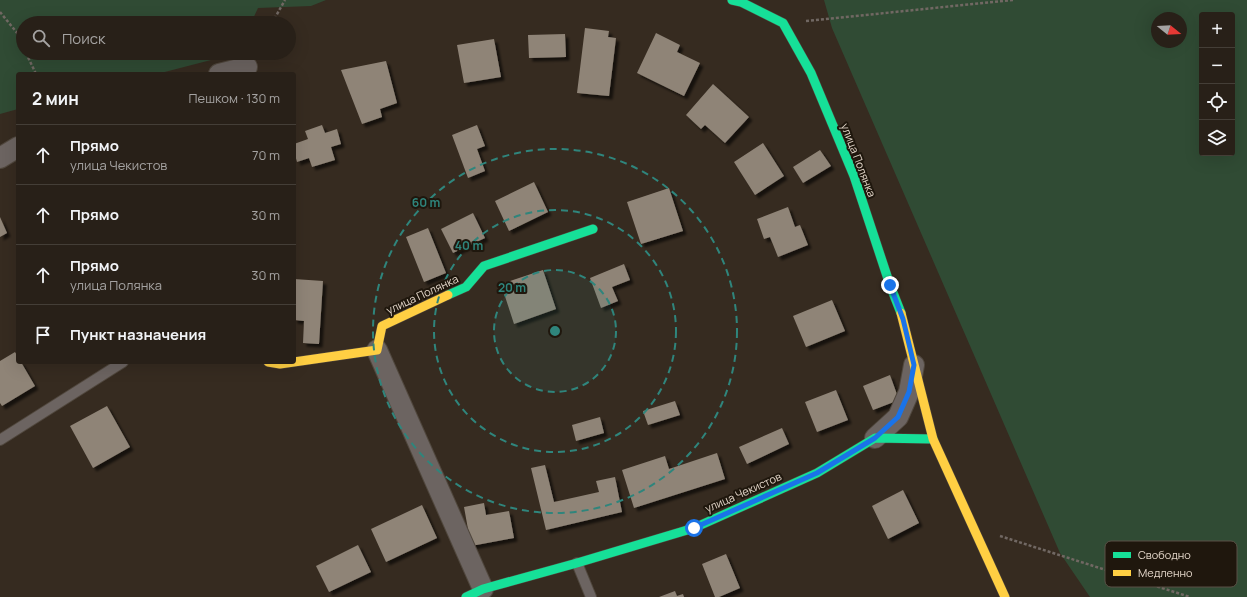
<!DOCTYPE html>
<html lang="ru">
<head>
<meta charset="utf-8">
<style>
	:root { --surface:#282018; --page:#302821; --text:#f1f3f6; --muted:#a5a3a2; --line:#443e37 }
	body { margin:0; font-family:Manrope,sans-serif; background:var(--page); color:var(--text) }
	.controls { position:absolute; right:12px; top:12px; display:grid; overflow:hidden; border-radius:4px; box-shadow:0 4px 16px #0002 }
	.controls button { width:36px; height:36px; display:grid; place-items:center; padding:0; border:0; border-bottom:1px solid var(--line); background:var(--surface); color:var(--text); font:20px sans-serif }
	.compass { position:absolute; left:1151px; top:12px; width:36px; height:36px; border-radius:50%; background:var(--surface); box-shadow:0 4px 16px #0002; rotate:108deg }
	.stop { position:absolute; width:12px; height:12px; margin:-9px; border:3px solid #1a73e8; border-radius:50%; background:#fff }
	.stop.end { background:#1a73e8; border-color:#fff; box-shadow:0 1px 4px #0008 }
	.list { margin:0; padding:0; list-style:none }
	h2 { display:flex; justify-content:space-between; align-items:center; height:52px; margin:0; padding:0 16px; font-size:17px }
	h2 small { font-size:13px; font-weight:400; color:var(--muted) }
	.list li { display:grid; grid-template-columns:26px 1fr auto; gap:12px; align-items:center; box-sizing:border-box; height:60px; padding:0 16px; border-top:1px solid var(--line) }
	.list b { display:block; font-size:15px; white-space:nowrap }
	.list p { margin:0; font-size:13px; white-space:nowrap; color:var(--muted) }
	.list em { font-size:13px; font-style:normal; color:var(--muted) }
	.icon { flex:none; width:22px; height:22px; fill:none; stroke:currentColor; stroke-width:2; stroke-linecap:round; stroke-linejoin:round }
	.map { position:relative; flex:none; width:1247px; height:597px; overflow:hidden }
	.search { position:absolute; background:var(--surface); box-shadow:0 4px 16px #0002; left:16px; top:16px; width:280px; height:44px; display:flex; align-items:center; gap:10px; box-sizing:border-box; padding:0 14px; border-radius:22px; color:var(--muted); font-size:15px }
	.panel { position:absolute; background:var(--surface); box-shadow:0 4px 16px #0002; left:16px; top:72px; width:280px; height:292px; border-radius:4px }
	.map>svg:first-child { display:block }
	.green { fill:#304b34; fill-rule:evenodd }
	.building { fill:#8f8477; filter:url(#shadow) }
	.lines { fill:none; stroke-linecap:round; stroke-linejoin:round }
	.lane-casing { stroke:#50473d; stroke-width:12 }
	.street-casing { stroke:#50473d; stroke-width:22 }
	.fast-casing { stroke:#50473d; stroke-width:10 }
	.slow-casing { stroke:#50473d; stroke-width:10 }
	.path { stroke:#716863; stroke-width:2.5; stroke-dasharray:3 2; stroke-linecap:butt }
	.lane { stroke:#6c6461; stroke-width:10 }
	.street { stroke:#6c6461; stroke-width:20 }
	.fast { stroke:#16e098; stroke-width:9 }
	.slow { stroke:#ffcf43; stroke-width:9 }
	.route { stroke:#1a73e8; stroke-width:5 }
	.ring { fill:none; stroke:#2f857c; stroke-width:2; stroke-dasharray:7 5 }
	.labels { text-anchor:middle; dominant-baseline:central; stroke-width:4; stroke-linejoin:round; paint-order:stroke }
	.street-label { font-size:11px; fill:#e4d7ca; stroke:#1f170d }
	.key { fill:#1f170d; stroke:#5a5146; stroke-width:1 }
	.key-label { font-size:11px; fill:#e4d7ca }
	.centre { fill:#2f857c; stroke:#1f170d; stroke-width:2 }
	.ring-label { font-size:12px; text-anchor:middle; font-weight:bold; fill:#2f857c; stroke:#1f170d; stroke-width:4; stroke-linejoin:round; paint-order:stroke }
</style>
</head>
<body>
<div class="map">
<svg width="1247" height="597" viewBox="0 0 1247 597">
	<defs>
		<filter id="shadow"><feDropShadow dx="3.5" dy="3.5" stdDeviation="1" flood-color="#0009"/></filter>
	</defs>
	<rect width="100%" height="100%" fill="#362b20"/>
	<path class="green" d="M 0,0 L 326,0 L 311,6 L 258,8 L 251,23 L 23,23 L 23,53 L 238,53 L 157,74 L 18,74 L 18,109 L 0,114 Z
		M 824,0 L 1247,0 L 1247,597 L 1090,597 L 1060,553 L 832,28 ZM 1202,15 L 1232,15 L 1232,153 L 1202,153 ZM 1157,18 L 1181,18 L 1181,42 L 1157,42 Z"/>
	<path class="building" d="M 585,28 L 609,31 L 608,37 L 616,38 L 609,96 L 577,93 Z
		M 656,33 L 680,45 L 677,52 L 700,63 L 684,96 L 637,73 Z
		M 565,34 L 566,57 L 529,58 L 528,35 Z
		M 494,39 L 501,77 L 464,83 L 457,45 Z
		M 386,61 L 397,103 L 380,109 L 382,117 L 362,124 L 341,70 Z
		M 713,84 L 749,117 L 725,143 L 705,125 L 701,129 L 686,115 Z
		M 322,125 L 325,133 L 337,129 L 341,144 L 331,147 L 335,160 L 312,167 L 309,158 L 297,162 L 294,151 L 294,144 L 308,139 L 305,131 Z
		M 477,125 L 485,146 L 477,149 L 485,171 L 468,178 L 452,135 Z
		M 763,143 L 784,176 L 755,195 L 734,162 Z
		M 820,150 L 831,166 L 803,183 L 793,167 Z
		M 534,182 L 548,212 L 509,231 L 495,201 Z
		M 669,188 L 683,231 L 641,244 L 627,202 Z
		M 788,207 L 795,227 L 800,225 L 808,245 L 778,257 L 770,237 L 764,239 L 757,219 Z
		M 473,213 L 485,238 L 453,253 L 441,229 Z
		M 0,217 L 7,233 L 0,237 Z
		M 428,228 L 446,273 L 424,282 L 406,237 Z
		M 624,264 L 630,280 L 612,287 L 618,301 L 601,308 L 590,278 Z
		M 543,270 L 556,309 L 514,324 L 501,284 Z
		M 294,279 L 323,281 L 319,344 L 303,343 L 304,321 L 294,320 Z
		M 832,300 L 845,331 L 806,347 L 793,316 Z
		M 15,352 L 18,357 L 18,362 L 21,362 L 35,386 L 2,406 L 0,403 L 0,361 Z
		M 890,375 L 899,400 L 873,410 L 863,386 Z
		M 836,390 L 848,420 L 817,432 L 805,402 Z
		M 675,401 L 680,415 L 648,425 L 643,411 Z
		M 107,406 L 130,447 L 93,468 L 70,426 Z
		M 600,417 L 604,433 L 576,441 L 572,425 Z
		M 782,428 L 789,444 L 747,464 L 739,447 Z
		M 717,453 L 725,479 L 634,508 L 622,470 L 665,456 L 669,469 Z
		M 545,465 L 554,502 L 599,492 L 596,481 L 615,477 L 622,512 L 546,530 L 531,468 Z
		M 903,490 L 919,523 L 888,539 L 872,506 Z
		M 484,503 L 486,515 L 509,511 L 514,538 L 471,546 L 464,507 Z
		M 422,505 L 437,538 L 386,562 L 371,529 Z
		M 358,545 L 371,572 L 329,592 L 316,566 Z
		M 726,554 L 740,588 L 719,597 L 715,597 L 702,564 Z
		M 675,591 L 677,596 L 683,594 L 684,597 L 659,597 Z"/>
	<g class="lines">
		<defs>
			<path id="lane" d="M 0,440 L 123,362
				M 577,563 L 591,597"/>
			<path id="street" d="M 219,74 L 247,67
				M 0,158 L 18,147
				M 377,350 L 483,589
				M 875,438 L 898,417 L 909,392 L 914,365"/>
			<path id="fast" d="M 732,0 L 741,2 L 783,23 L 811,73 L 854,176 L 890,285 L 901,313
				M 448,295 L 466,287 L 484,266 L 593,229
				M 466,597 L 483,589 L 577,563 L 694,528 L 817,473 L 875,438 L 933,439"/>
			<path id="slow" d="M 901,313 L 933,439 L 1005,597
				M 268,362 L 280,364 L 377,350 L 382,326 L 448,295"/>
		</defs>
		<use href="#lane" class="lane-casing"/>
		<use href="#street" class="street-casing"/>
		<use href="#fast" class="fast-casing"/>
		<use href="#slow" class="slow-casing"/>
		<path class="path" d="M 0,12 L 18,34 L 23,46
			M 806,21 L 1013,0
			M 272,23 L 285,0
			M 26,53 L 36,74
			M 1000,536 L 1190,597"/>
		<use href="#lane" class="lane"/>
		<use href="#street" class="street"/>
		<use href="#fast" class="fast"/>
		<use href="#slow" class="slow"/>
	</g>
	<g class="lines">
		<path class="route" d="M 694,528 L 817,473 L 875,438 L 898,417 L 909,392 L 914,365 L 903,319 L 890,285"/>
	</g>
	<circle cx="555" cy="331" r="61" fill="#2f857c" fill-opacity=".12"/>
	<g class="ring">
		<circle cx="555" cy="331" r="61"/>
		<circle cx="555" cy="331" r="121"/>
		<circle cx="555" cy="331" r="182"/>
	</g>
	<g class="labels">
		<g class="street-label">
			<text transform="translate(859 160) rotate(69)">улица Полянка</text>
			<text transform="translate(422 294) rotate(-25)">улица Полянка</text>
			<text transform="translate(743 492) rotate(-24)">улица Чекистов</text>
		</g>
	</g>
	<rect x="1105" y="541" width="132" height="46" rx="6" class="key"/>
	<rect x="1113" y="552" width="18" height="6" fill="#16e098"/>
	<rect x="1113" y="570" width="18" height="6" fill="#ffcf43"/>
	<g class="key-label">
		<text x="1138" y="559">Свободно</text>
		<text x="1138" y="577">Медленно</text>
	</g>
	<circle cx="555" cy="331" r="6" class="centre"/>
	<g class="ring-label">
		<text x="426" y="207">60 m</text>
		<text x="469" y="250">40 m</text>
		<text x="512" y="292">20 m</text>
	</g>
</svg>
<div class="controls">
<button>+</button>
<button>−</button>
<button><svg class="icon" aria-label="locate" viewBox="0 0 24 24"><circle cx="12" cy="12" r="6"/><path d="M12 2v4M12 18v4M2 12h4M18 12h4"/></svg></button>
<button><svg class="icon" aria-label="layers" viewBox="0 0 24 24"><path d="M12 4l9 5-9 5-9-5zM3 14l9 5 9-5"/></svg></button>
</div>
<svg class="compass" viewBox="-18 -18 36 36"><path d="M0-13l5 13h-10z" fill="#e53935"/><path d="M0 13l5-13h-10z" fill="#a5a3a2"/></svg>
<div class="stop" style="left:694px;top:528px"></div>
<div class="stop end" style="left:890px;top:285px"></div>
<div class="search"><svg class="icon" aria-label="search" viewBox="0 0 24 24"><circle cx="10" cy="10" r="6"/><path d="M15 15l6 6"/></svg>Поиск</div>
<section class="panel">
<h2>2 мин<small>Пешком · 130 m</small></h2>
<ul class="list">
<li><svg class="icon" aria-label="ahead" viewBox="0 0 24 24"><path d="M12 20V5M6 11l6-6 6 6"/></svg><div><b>Прямо</b><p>улица Чекистов</p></div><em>70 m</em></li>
<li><svg class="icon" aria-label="ahead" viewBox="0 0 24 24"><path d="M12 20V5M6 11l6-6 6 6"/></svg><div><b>Прямо</b></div><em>30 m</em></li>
<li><svg class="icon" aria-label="ahead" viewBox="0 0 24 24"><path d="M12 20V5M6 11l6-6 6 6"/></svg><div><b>Прямо</b><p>улица Полянка</p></div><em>30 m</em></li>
<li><svg class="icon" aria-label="arrive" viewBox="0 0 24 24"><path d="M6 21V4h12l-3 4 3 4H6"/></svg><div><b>Пункт назначения</b></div></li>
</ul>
</section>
</div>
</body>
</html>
